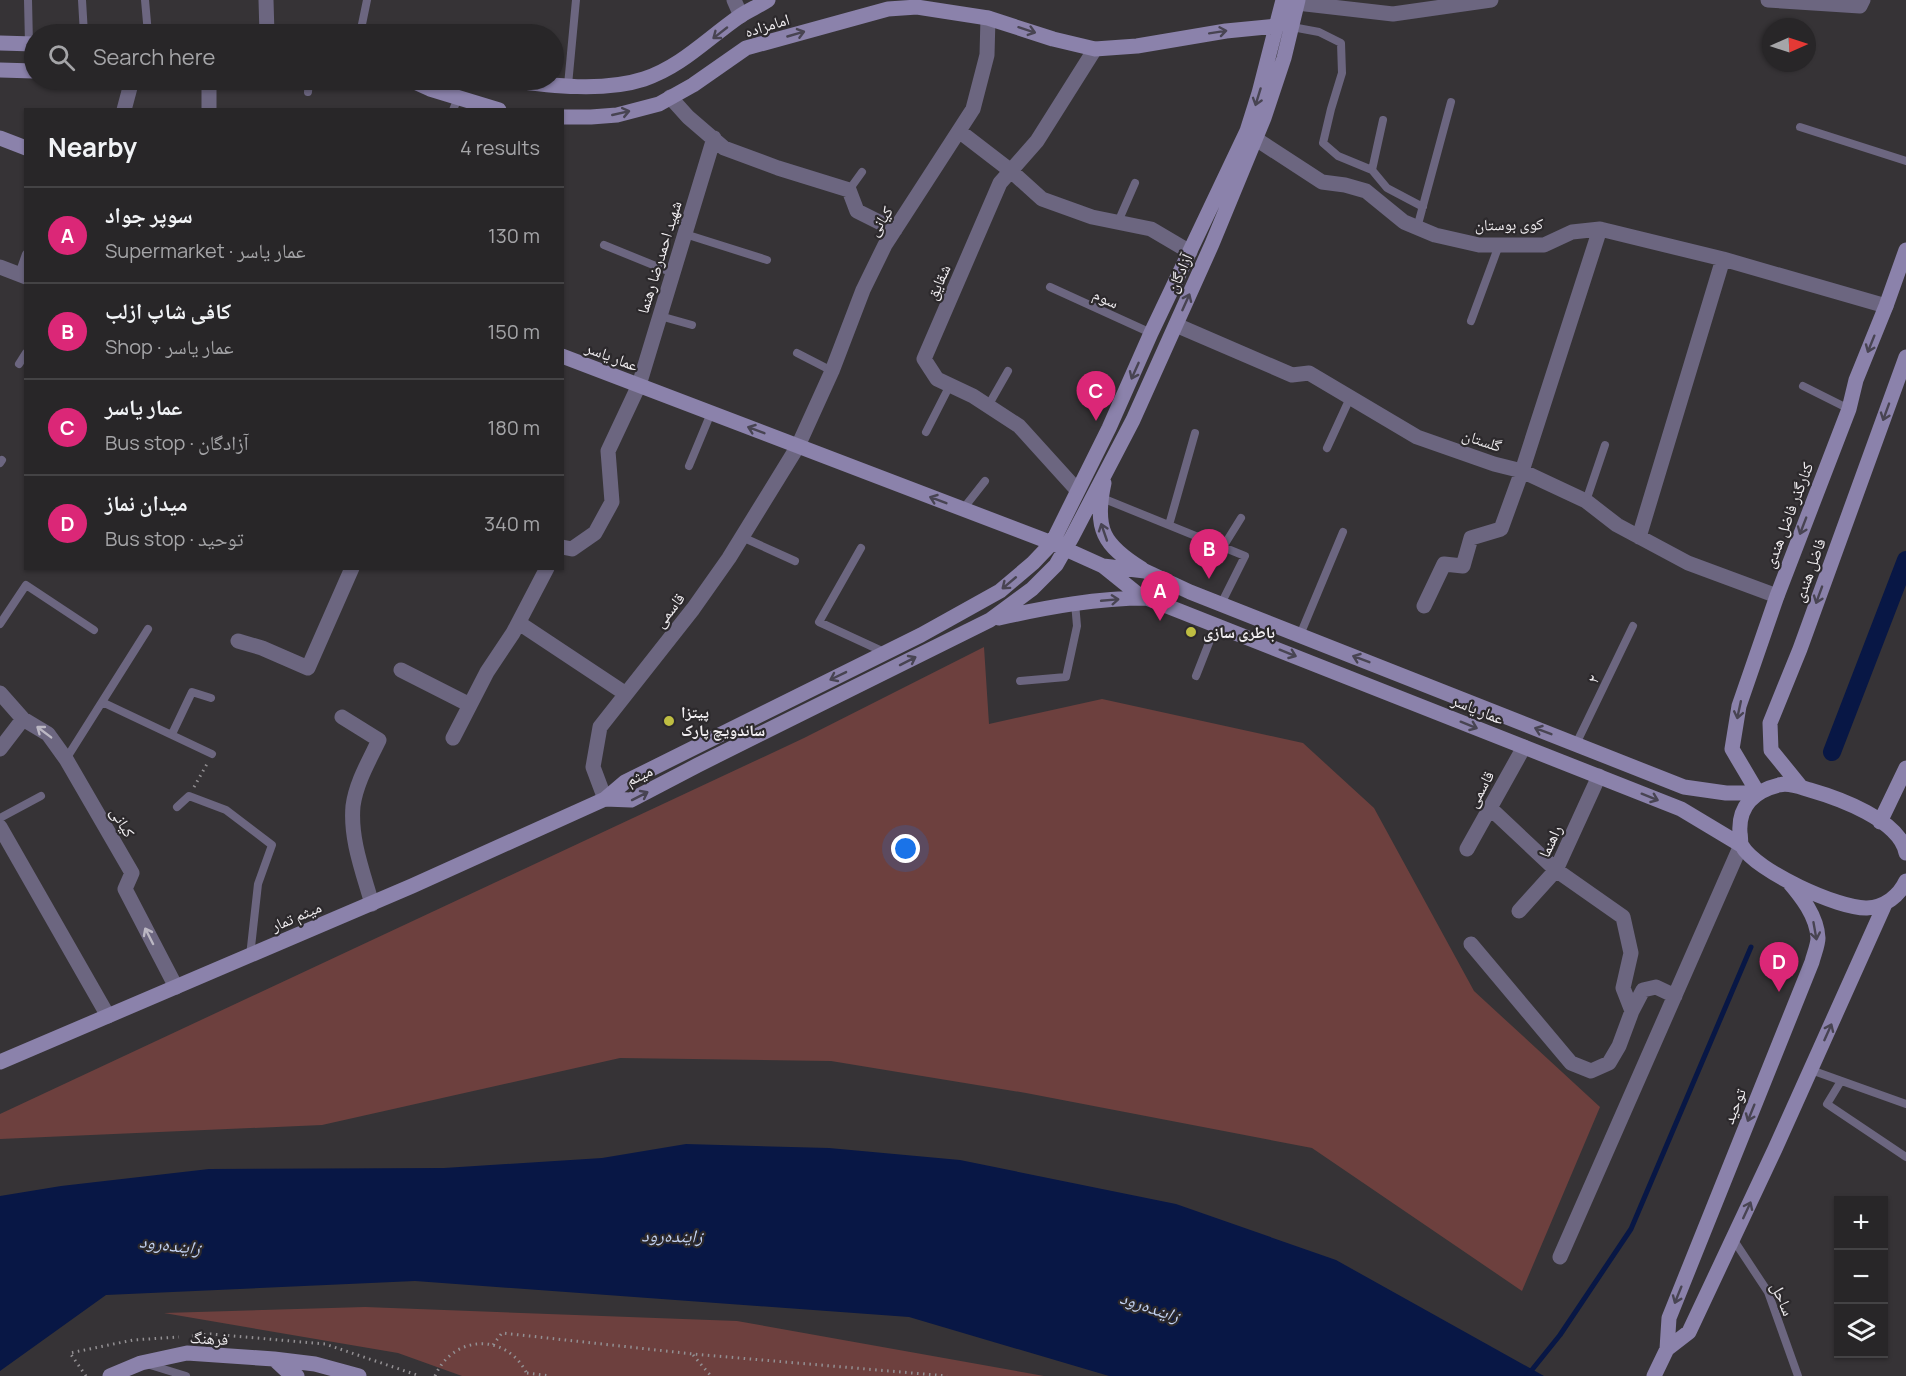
<!DOCTYPE html>
<html lang="en">
<head>
<meta charset="utf-8">
<style>
	:root { --surface:#282628; --page:#302e30; --text:#f1f3f6; --muted:#a5a5a8; --line:#444345; --accent:#db2777 }
	body { margin:0; font-family:Manrope,"Noto Naskh Arabic",sans-serif; background:var(--page); color:var(--text) }
	.controls { position:absolute; right:18px; bottom:18px; display:grid; overflow:hidden; border-radius:0px; box-shadow:0 2px 4px #0004 }
	.controls button { width:54px; height:54px; display:grid; place-items:center; padding:0; border:0; border-bottom:2px solid var(--line); background:var(--surface); color:var(--text); font:30px sans-serif }
	.compass { position:absolute; left:1762px; top:18px; width:54px; height:54px; border-radius:50%; background:var(--surface); box-shadow:0 2px 4px #0004; rotate:87deg }
	.you { position:absolute; left:906px; top:849px; width:21px; height:21px; margin:-15px; border:4px solid #fff; border-radius:50%; background:#1a73e8; box-shadow:0 0 0 9px #1a73e833 }
	.badge { display:grid; place-items:center; width:39px; height:39px; border-radius:50%; background:var(--accent); color:#fff; font-size:20px; font-weight:700 }
	.pin { position:absolute; translate:-50% -50px; filter:drop-shadow(0 2px 3px #0008) }
	.pin::after { content:''; position:absolute; top:32px; width:21px; height:18px; background:inherit; clip-path:polygon(0 0,100% 0,50% 100%) }
	.list { margin:0; padding:0; list-style:none }
	h2 { display:flex; justify-content:space-between; align-items:center; height:78px; margin:0; padding:0 24px; font-size:26px }
	h2 small { font-size:20px; font-weight:400; color:var(--muted) }
	.list li { display:grid; grid-template-columns:39px 1fr auto; gap:18px; align-items:center; box-sizing:border-box; height:96px; padding:0 24px; border-top:2px solid var(--line) }
	.list b { display:block; font-size:22px; white-space:nowrap }
	.list p { margin:0; font-size:20px; white-space:nowrap; color:var(--muted) }
	.list em { font-size:20px; font-style:normal; color:var(--muted) }
	.icon { flex:none; width:33px; height:33px; fill:none; stroke:currentColor; stroke-width:2; stroke-linecap:round; stroke-linejoin:round }
	.map { position:relative; flex:none; width:1906px; height:1376px; overflow:hidden }
	.search { position:absolute; background:var(--surface); box-shadow:0 2px 4px #0004; left:24px; top:24px; width:540px; height:66px; display:flex; align-items:center; gap:15px; box-sizing:border-box; padding:0 21px; border-radius:33px; color:var(--muted); font-size:22px }
	.panel { position:absolute; background:var(--surface); box-shadow:0 2px 4px #0004; left:24px; top:108px; width:540px; height:462px; border-radius:0px }
	.map>svg:first-child { display:block }
	.green { fill:#6d403e }
	.water { fill:#081745 }
	.lines { fill:none; stroke-linecap:round; stroke-linejoin:round }
	.stream { stroke:#081745; stroke-width:5 }
	.canal { stroke:#081745; stroke-width:18 }
	.path { stroke:#939093; stroke-width:3; stroke-dasharray:1.5 4.5; stroke-linecap:butt }
	.lane { stroke:#6c6680; stroke-width:8 }
	.street { stroke:#6c6680; stroke-width:15 }
	.secondary { stroke:#8b82ab; stroke-width:15 }
	.oneway { stroke:#484452 }
	.oneway2 { stroke:#bbb7c3 }
	.poi-dot { fill:#bfbe42; stroke:#2c292c; stroke-width:2 }
	.labels { text-anchor:middle; dominant-baseline:central; stroke-width:4.5; stroke-linejoin:round; paint-order:stroke }
	.street-label { font-size:16px; fill:#f0edf0; stroke:#2c292c }
	.poi-label { font-size:16px; font-weight:bold; fill:#f0edf0; stroke:#2c292c; text-anchor:start }
	.water-label { font-size:18px; font-style:italic; fill:#c3d2f2; stroke:#2c292c }
</style>
</head>
<body>
<div class="map">
<svg width="1906" height="1376" viewBox="0 0 1906 1376">
	<rect width="100%" height="100%" fill="#363336"/>
	<path class="green" d="M 984,647 L 989,724 L 1102,699 L 1303,743 L 1374,808 L 1474,991 L 1600,1107 L 1522,1291 L 1312,1148 L 1026,1093 L 831,1061 L 620,1058 L 322,1125 L 0,1139 L 0,1114 L 804,738 Z
		M 365,1307 L 737,1321 L 1044,1376 L 462,1376 L 398,1353 L 164,1313 Z"/>
	<path class="water" d="M 686,1144 L 829,1148 L 960,1160 L 1176,1204 L 1336,1260 L 1544,1376 L 1109,1376 L 909,1317 L 415,1281 L 106,1295 L 0,1371 L 0,1196 L 61,1186 L 209,1169 L 444,1168 L 602,1158 Z"/>
	<g class="lines">
		<path class="stream" d="M 1527,1376 L 1560,1335 L 1631,1229 L 1751,947"/>
		<path class="canal" d="M 1832,752 L 1906,560"/>
		<path class="path" d="M 194,787 L 207,764
			M 192,1336 L 211,1334 L 325,1344 L 420,1376
			M 493,1345 L 502,1333 L 693,1354 L 947,1376
			M 693,1355 L 711,1376
			M 527,1373 L 550,1376
			M 86,1376 L 70,1353 L 133,1340 L 179,1337
			M 435,1376 C 454,1333 509,1333 528,1376"/>
		<path class="lane" d="M 28,0 L 29,44
			M 82,0 L 84,34
			M 145,0 L 148,34
			M 1292,27 L 1319,32 L 1341,43 L 1342,73 L 1331,109 L 1323,143 L 1338,156 L 1372,170 L 1387,188 L 1423,207
			M 360,34 L 367,0
			M 568,85 L 576,0
			M 308,92 L 309,80
			M 453,110 L 458,98
			M 1800,127 L 1906,161
			M 1372,170 L 1383,120
			M 849,190 L 862,172
			M 1118,222 L 1135,183
			M 1417,228 L 1451,102
			M 685,234 L 767,260
			M 604,245 L 673,273
			M 19,274 L 26,254
			M 1050,287 L 1151,333
			M 660,316 L 692,325
			M 1471,321 L 1499,245
			M 797,353 L 832,371
			M 19,364 L 26,353
			M 1803,386 L 1849,409
			M 988,406 L 1008,371
			M 926,432 L 950,385
			M 1327,448 L 1350,398
			M 0,463 L 2,460
			M 689,466 L 711,413
			M 1102,498 L 1245,556 L 1221,604
			M 1586,501 L 1605,445
			M 963,509 L 985,481
			M 1169,525 L 1195,433
			M 742,537 L 795,561
			M 1223,547 L 1241,518
			M 861,548 L 819,622 L 884,652
			M 0,624 L 26,585 L 94,630
			M 1300,635 L 1343,532
			M 1196,676 L 1216,625
			M 1020,681 L 1066,677 L 1077,626 L 1075,603
			M 102,702 L 212,754
			M 172,734 L 192,692 L 211,698
			M 1576,744 L 1633,626
			M 66,759 L 148,629
			M 177,807 L 189,796 L 226,810 L 272,845 L 258,884 L 250,956
			M 0,818 L 41,796
			M 1811,1070 L 1906,1104
			M 1841,1081 L 1827,1104 L 1906,1157
			M 1733,1239 L 1768,1292 L 1798,1376
			M 147,1364 L 186,1376"/>
		<path class="street" d="M 266,0 L 267,34
			M 734,0 L 741,16
			M 1768,0 L 1860,6 L 1863,0
			M 1297,3 L 1393,14 L 1491,0
			M 670,97 L 688,117 L 724,148 L 778,168 L 849,190 L 857,211 L 895,230
			M 124,110 L 132,80
			M 209,110 L 209,80
			M 959,131 L 1011,171 L 1042,199 L 1092,217 L 1151,229 L 1190,252
			M 1256,139 L 1322,182 L 1345,185 L 1366,191 L 1404,222 L 1435,235 L 1479,245 L 1544,245 L 1572,232 L 1600,229 L 1723,259 L 1886,306
			M 0,267 L 26,277
			M 1176,325 L 1292,375 L 1309,373 L 1417,437 L 1494,464 L 1522,471 L 1586,501 L 1617,525 L 1688,563 L 1777,596
			M 1077,490 L 1019,426 L 973,396 L 937,379 L 924,359 L 1000,183 L 1037,141 L 1095,49
			M 1639,537 L 1723,259
			M 562,547 L 572,549 L 595,533 L 612,502 L 608,451 L 639,385 L 714,138
			M 1424,606 L 1444,564 L 1463,566 L 1471,538 L 1501,529 L 1522,471 L 1600,229
			M 519,623 L 626,694
			M 238,641 L 262,648 L 308,668 L 352,568
			M 401,670 L 470,705
			M 0,693 L 23,719 L 48,734 L 66,759 L 132,873 L 125,889 L 176,987
			M 342,717 L 379,740 C 369,761 356,783 353,806 C 350,839 363,872 372,904
			M 453,738 L 487,672 L 513,633 L 547,568
			M 0,749 L 23,719
			M 605,799 L 593,767 L 600,727 L 693,609 L 729,558 L 798,446 L 832,371 L 863,290 L 885,245 L 973,109 L 987,55 L 988,18
			M 1490,808 L 1556,870 L 1623,917 L 1631,953 L 1623,988 L 1632,1011
			M 0,827 L 108,1016
			M 1467,849 L 1524,747
			M 1519,911 L 1556,870 L 1599,776
			M 1471,944 L 1571,1063 L 1591,1071 L 1609,1063 L 1619,1046 L 1632,1011 L 1643,990 L 1656,987 L 1675,996
			M 1560,1257 L 1741,845"/>
		<path class="secondary" d="M 1283,0 L 1259,93 L 1247,131 L 1151,333 L 1109,428 L 1052,543 L 1033,563 L 1000,591 L 921,635 L 625,782 L 605,799 L 631,800 L 698,765 L 990,620 L 1032,589 L 1056,565 L 1072,537 L 1133,420 L 1212,244 L 1264,118 L 1284,58 L 1298,0
			M 305,34 L 345,34
			M 0,43 L 34,44
			M 0,70 L 34,71
			M 410,80 L 430,89 L 499,110
			M 510,80 C 551,86 604,92 644,79 C 681,67 708,38 740,16 C 749,10 759,6 768,0
			M 562,117 L 591,117 L 617,115 L 659,104 L 693,85 L 746,48 L 888,9 L 917,7 L 988,18 L 1053,39 L 1095,49 L 1137,46 L 1226,31 L 1277,26
			M 0,138 L 26,148
			M 562,356 L 1052,543 L 1103,566 L 1139,595 L 1681,809 L 1741,845
			M 1104,483 C 1094,529 1103,545 1142,569
			M 1103,566 L 1145,571 L 1190,592 L 1684,787 L 1726,793 L 1758,793
			M 999,618 C 1048,607 1097,598 1147,598
			M 1801,787 L 1771,750 L 1770,723 L 1800,649 L 1906,357
			M 1758,793 L 1732,749 L 1739,706 L 1777,596 L 1849,409 L 1856,380 L 1886,306 L 1906,250
			M 1880,822 L 1906,768
			M 1906,853 C 1900,820 1838,798 1810,790 C 1800,787 1789,782 1779,785 C 1754,791 1738,806 1740,833 C 1741,837 1740,843 1742,846 C 1756,871 1839,909 1867,908 C 1885,907 1899,896 1906,881
			M 0,1062 L 412,886 L 605,799
			M 1667,1349 L 1689,1332 L 1775,1149 L 1885,904
			M 274,1359 L 289,1373 L 297,1376
			M 110,1376 L 141,1363 L 187,1353 L 274,1359 L 315,1364 L 359,1376
			M 1654,1376 L 1667,1349 L 1669,1318 L 1812,962 C 1814,954 1818,945 1818,938 C 1817,916 1801,896 1788,881"/>
	</g>
	<defs><path id="oneway-shaft" d="M-6 0H5M1.5-3L5.5 0L1.5 3" fill="none" stroke-width="1.6" stroke-linecap="round" stroke-linejoin="round" transform="scale(1.5)"/></defs>
	<g class="oneway">
		<use href="#oneway-shaft" transform="translate(1027 30) rotate(18)"/>
		<use href="#oneway-shaft" transform="translate(1218 32) rotate(-9)"/>
		<use href="#oneway-shaft" transform="translate(720 33) rotate(142)"/>
		<use href="#oneway-shaft" transform="translate(796 34) rotate(-16)"/>
		<use href="#oneway-shaft" transform="translate(1258 97) rotate(107)"/>
		<use href="#oneway-shaft" transform="translate(621 113) rotate(-13)"/>
		<use href="#oneway-shaft" transform="translate(1186 302) rotate(-66)"/>
		<use href="#oneway-shaft" transform="translate(1871 344) rotate(112)"/>
		<use href="#oneway-shaft" transform="translate(1135 371) rotate(114)"/>
		<use href="#oneway-shaft" transform="translate(1886 412) rotate(110)"/>
		<use href="#oneway-shaft" transform="translate(756 430) rotate(-159)"/>
		<use href="#oneway-shaft" transform="translate(938 500) rotate(-159)"/>
		<use href="#oneway-shaft" transform="translate(1803 526) rotate(111)"/>
		<use href="#oneway-shaft" transform="translate(1104 532) rotate(-109)"/>
		<use href="#oneway-shaft" transform="translate(1009 583) rotate(140)"/>
		<use href="#oneway-shaft" transform="translate(1819 595) rotate(110)"/>
		<use href="#oneway-shaft" transform="translate(1110 600) rotate(-5)"/>
		<use href="#oneway-shaft" transform="translate(1288 653) rotate(22)"/>
		<use href="#oneway-shaft" transform="translate(1361 659) rotate(-159)"/>
		<use href="#oneway-shaft" transform="translate(908 661) rotate(-27)"/>
		<use href="#oneway-shaft" transform="translate(838 676) rotate(154)"/>
		<use href="#oneway-shaft" transform="translate(1739 710) rotate(102)"/>
		<use href="#oneway-shaft" transform="translate(1469 725) rotate(22)"/>
		<use href="#oneway-shaft" transform="translate(1543 731) rotate(-159)"/>
		<use href="#oneway-shaft" transform="translate(640 796) rotate(-27)"/>
		<use href="#oneway-shaft" transform="translate(1650 797) rotate(22)"/>
		<use href="#oneway-shaft" transform="translate(1815 931) rotate(80)"/>
		<use href="#oneway-shaft" transform="translate(1828 1032) rotate(-66)"/>
		<use href="#oneway-shaft" transform="translate(1751 1113) rotate(112)"/>
		<use href="#oneway-shaft" transform="translate(1747 1210) rotate(-65)"/>
		<use href="#oneway-shaft" transform="translate(1678 1295) rotate(112)"/>
	</g>
	<g class="oneway2">
		<use href="#oneway-shaft" transform="translate(44 732) rotate(-143)"/>
		<use href="#oneway-shaft" transform="translate(149 936) rotate(-117)"/>
	</g>
	<g class="poi-dot">
		<circle cx="1191" cy="632" r="6"/>
		<circle cx="669" cy="721" r="6"/>
	</g>
	<g class="labels">
		<g class="street-label">
			<text transform="translate(767 25) rotate(-17)">امامزاده</text>
			<text transform="translate(880 221) rotate(-57)">کیانی</text>
			<text transform="translate(1509 224) rotate(-1)">کوی بوستان</text>
			<text transform="translate(659 257) rotate(-73)">شهید احمدرضا رهنما</text>
			<text transform="translate(1179 273) rotate(-66)">آزادگان</text>
			<text transform="translate(938 282) rotate(-66)">شقایق</text>
			<text transform="translate(1106 298) rotate(25)">سوم</text>
			<text transform="translate(612 356) rotate(21)">عمار یاسر</text>
			<text transform="translate(1482 440) rotate(18)">گلستان</text>
			<text transform="translate(1788 515) rotate(-69)">کنارگذر فاضل هندی</text>
			<text transform="translate(1809 570) rotate(-70)">فاضل هندی</text>
			<text transform="translate(669 610) rotate(-52)">قاسمی</text>
			<text transform="translate(1593 679) rotate(-64)">۲</text>
			<text transform="translate(1478 709) rotate(22)">عمار یاسر</text>
			<text transform="translate(639 775) rotate(-25)">میثم</text>
			<text transform="translate(1480 789) rotate(-61)">قاسمی</text>
			<text transform="translate(123 822) rotate(60)">کیانی</text>
			<text transform="translate(1550 841) rotate(-65)">راهنما</text>
			<text transform="translate(296 916) rotate(-23)">میثم تمار</text>
			<text transform="translate(1734 1106) rotate(-68)">توحید</text>
			<text transform="translate(1783 1299) rotate(67)">ساحل</text>
			<text transform="translate(209 1338) rotate(3)">فرهنگ</text>
		</g>
		<g class="poi-label">
			<text x="1203" y="632">باطری سازی</text>
			<text x="681" y="712">پیتزا<tspan x="681" dy="18">ساندویچ پارک</tspan></text>
		</g>
		<g class="water-label">
			<text transform="translate(672 1235) rotate(1)">زاینده‌رود</text>
			<text transform="translate(170 1244) rotate(7)">زاینده‌رود</text>
			<text transform="translate(1150 1306) rotate(19)">زاینده‌رود</text>
		</g>
	</g>
</svg>
<div class="controls">
<button>+</button>
<button>−</button>
<button><svg class="icon" aria-label="layers" viewBox="0 0 24 24"><path d="M12 4l9 5-9 5-9-5zM3 14l9 5 9-5"/></svg></button>
</div>
<svg class="compass" viewBox="-18 -18 36 36"><path d="M0-13l5 13h-10z" fill="#e53935"/><path d="M0 13l5-13h-10z" fill="#a5a5a8"/></svg>
<div class="you"></div>
<div class="pin badge" style="left:1160px;top:621px">A</div>
<div class="pin badge" style="left:1209px;top:579px">B</div>
<div class="pin badge" style="left:1096px;top:421px">C</div>
<div class="pin badge" style="left:1779px;top:992px">D</div>
<div class="search"><svg class="icon" aria-label="search" viewBox="0 0 24 24"><circle cx="10" cy="10" r="6"/><path d="M15 15l6 6"/></svg>Search here</div>
<section class="panel">
<h2>Nearby<small>4 results</small></h2>
<ul class="list">
<li><span class="badge">A</span><div><b>سوپر جواد</b><p>Supermarket · عمار یاسر</p></div><em>130 m</em></li>
<li><span class="badge">B</span><div><b>کافی شاپ ازلب</b><p>Shop · عمار یاسر</p></div><em>150 m</em></li>
<li><span class="badge">C</span><div><b>عمار یاسر</b><p>Bus stop · آزادگان</p></div><em>180 m</em></li>
<li><span class="badge">D</span><div><b>میدان نماز</b><p>Bus stop · توحید</p></div><em>340 m</em></li>
</ul>
</section>
</div>
</body>
</html>
